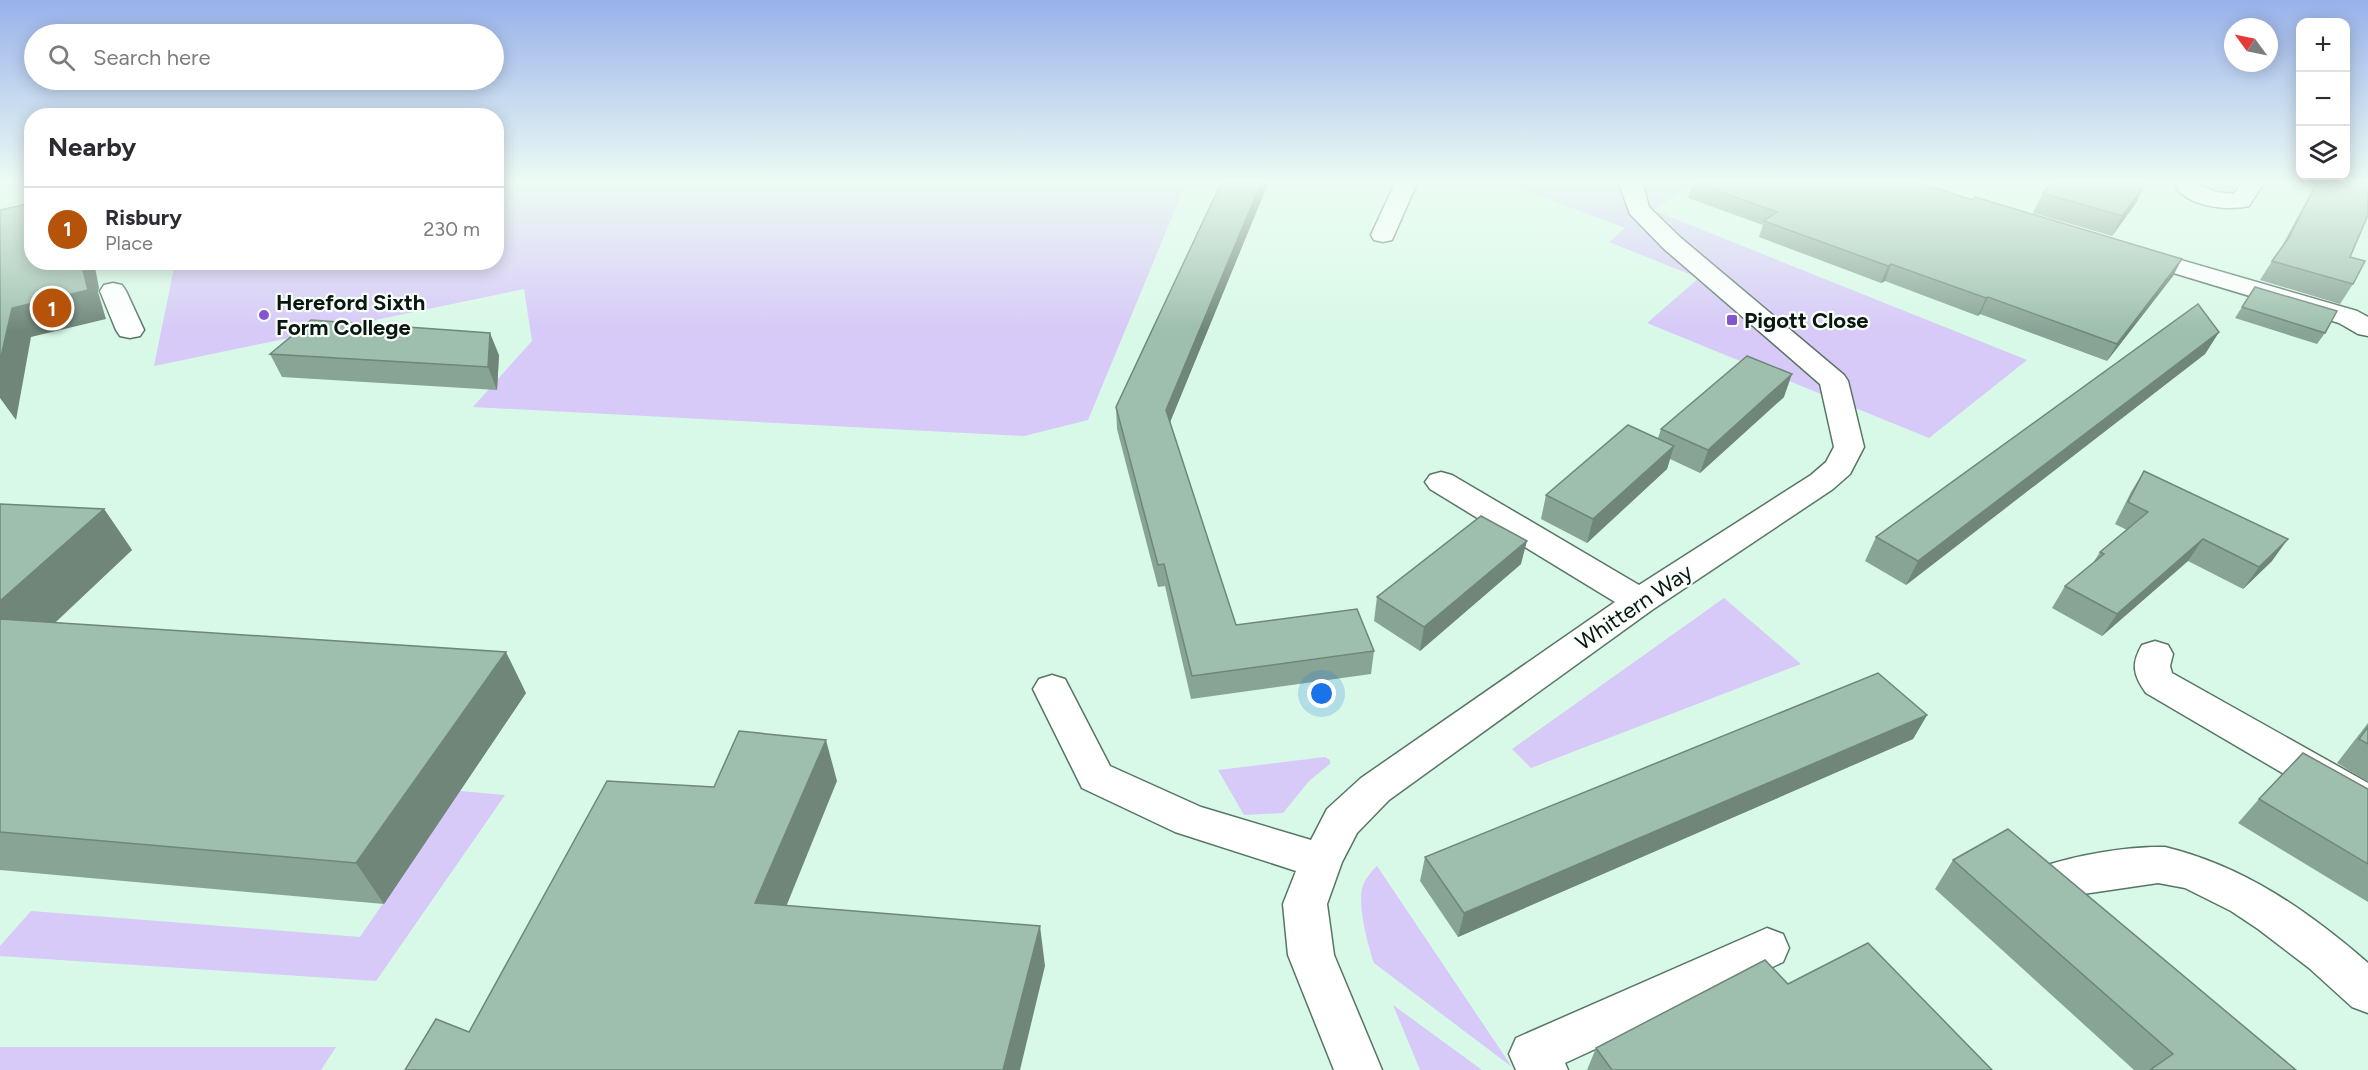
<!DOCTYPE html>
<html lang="en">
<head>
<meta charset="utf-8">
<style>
	:root { --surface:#fff; --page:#f2f2f3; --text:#2b2b33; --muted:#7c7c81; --line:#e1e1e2; --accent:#b45309 }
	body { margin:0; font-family:Figtree,sans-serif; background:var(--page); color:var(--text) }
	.controls { position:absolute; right:18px; top:18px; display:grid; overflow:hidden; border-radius:12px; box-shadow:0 3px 15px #0003 }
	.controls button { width:54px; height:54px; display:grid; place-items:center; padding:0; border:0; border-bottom:2px solid var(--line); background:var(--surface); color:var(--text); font:30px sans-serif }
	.compass { position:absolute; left:2224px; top:18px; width:54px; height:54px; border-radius:50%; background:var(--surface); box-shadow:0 3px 15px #0003; rotate:303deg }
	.you { position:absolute; left:1322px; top:694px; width:21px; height:21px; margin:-15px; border:4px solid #fff; border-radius:50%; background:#1a73e8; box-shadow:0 0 0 9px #1a73e833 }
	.badge { display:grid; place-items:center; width:39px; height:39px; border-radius:50%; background:var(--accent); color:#fff; font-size:20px; font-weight:700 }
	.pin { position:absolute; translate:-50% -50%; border:3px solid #fff; box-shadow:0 2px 6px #0006 }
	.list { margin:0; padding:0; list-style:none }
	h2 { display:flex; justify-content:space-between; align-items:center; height:78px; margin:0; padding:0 24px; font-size:26px }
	h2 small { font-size:20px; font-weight:400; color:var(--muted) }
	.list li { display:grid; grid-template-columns:39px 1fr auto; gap:18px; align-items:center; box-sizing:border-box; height:84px; padding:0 24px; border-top:2px solid var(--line) }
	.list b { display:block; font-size:22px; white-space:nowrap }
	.list p { margin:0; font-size:20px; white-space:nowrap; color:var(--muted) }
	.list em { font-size:20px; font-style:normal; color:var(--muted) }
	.icon { flex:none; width:33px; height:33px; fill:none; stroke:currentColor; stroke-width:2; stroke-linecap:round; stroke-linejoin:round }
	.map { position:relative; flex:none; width:2368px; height:1070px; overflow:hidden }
	.search { position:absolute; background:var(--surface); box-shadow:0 3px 15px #0003; left:24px; top:24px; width:480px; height:66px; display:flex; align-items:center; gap:15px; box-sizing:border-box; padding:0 21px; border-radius:33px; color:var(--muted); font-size:22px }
	.panel { position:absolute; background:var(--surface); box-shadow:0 3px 15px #0003; left:24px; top:108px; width:480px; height:162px; border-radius:24px }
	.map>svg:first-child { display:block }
	.green { fill:#d7c9f8 }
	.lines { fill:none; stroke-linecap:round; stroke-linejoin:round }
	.minor-casing { stroke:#577565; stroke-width:3 }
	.minor { fill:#fff; fill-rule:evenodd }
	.wall { fill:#88a495 }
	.shaded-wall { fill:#6f8679 }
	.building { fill:#9ebfad; stroke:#6f8679; stroke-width:1.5 }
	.poi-dot { fill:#8555cd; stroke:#f8fffb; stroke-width:2 }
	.labels { text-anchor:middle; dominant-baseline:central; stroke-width:4.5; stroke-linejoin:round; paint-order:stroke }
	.poi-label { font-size:22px; font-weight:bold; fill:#0a1610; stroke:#f8fffb; text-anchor:start }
	.street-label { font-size:22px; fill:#0a1610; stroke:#f8fffb }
</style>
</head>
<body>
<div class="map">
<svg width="2368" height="1070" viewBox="0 0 2368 1070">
	<rect width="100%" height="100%" fill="#d8f9e7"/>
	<path class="green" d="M 497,181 L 1187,181 L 1088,420 L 1024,436 L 473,407 L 532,341 L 524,289 L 154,366 L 175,263 L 496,262 Z
		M 1499,181 L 1697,181 L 1653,210 L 2027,360 L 1929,438 L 1647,323 L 1699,278 L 1609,242 L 1625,228 Z
		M 2191,181 L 2254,181 L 2241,201 L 2187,187 Z
		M 1724,598 L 1801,664 L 1531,768 L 1512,749 Z
		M 1325,757 L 1330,760 L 1330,764 L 1309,781 L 1283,813 L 1244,815 L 1218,770 Z
		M 460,791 L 505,795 L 376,981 L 0,956 L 0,946 L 31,911 L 360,937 Z
		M 1377,866 L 1512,1067 L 1374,963 C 1368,946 1358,908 1362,889 C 1364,880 1371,872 1377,866 Z
		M 1393,1005 L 1482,1070 L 1420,1070 Z
		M 0,1047 L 336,1047 L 321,1070 L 0,1070 Z"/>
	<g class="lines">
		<defs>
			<path id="minor" d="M 1396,181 L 1418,181 L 1392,240 L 1383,242 L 1374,240 L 1371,235 Z
				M 1620,181 L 1642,181 L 1649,207 L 1681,238 L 1844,375 L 1848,381 L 1864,447 L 1850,474 L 1833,489 L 1652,610 L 1389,800 L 1357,833 L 1342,862 L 1327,904 L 1334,955 L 1382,1070 L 1334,1070 L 1288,955 L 1283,904 L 1296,871 L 1175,832 L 1082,788 L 1033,689 L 1039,679 L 1052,675 L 1065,679 L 1110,766 L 1201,807 L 1311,840 L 1327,809 L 1361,778 L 1615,602 L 1430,489 L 1425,482 L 1430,475 L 1441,472 L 1452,475 L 1639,585 L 1811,475 L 1826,462 L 1834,447 L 1820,384 L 1663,248 L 1630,214 L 1619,184 Z
				M 2180,181 L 2202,181 L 2200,185 L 2216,192 L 2234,194 L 2243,181 L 2265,181 L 2249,206 C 2227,211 2189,207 2176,187 Z
				M 2136,247 L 2357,311 L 2368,317 L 2368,336 L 2358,334 L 2339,323 L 2127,259 L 2124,254 L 2127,249 Z
				M 113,283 L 122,285 L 126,291 L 144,330 L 140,336 L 130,338 L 120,336 L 116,330 L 100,291 L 104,285 Z
				M 2155,641 L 2168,645 L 2173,654 L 2170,666 L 2172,673 L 2368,783 L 2368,819 L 2354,815 L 2146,693 C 2133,675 2131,664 2142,645 Z
				M 2165,847 C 2244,866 2308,911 2368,963 L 2368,1013 L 2352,1007 L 2309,968 L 2258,929 L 2231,911 L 2185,888 L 2158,883 L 2056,898 L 2041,893 L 2035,880 L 2041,867 C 2076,855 2128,846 2165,847 Z
				M 1767,928 L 1783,934 L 1789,948 L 1783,962 L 1565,1063 L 1568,1070 L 1516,1070 L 1509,1054 L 1516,1038 Z"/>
		</defs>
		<use href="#minor" class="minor-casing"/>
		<use href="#minor" class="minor"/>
	</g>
	<path class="wall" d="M 1222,181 L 1269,181 L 1170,422 L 1236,625 L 1374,651 L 1371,674 L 1191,699 L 1165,586 L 1158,587 L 1117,429 L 1116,407 Z
		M 2317,181 L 2368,181 L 2350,257 L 2353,284 L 2340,304 L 2260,280 L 2272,261 L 2282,246 Z
		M 1693,182 L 2173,276 L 2107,361 L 1980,314 L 1978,316 L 1885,281 L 1881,283 L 1759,237 L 1763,225 L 1688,198 Z
		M 2043,193 L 2136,203 L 2112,236 L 2033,213 Z
		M 2242,307 L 2325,333 L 2317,344 L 2235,318 Z
		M 2219,332 L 2205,354 L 1906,585 L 1865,561 L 1876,537 Z
		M 270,354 L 499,355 L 497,390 L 282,377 Z
		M 1784,397 L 1700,473 L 1670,459 L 1667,469 L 1587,543 L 1541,519 L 1546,495 L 1658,438 L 1661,429 Z
		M 2144,471 L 2272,561 L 2243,589 L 2188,561 L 2102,636 L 2052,608 L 2065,586 L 2093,563 L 2100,552 L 2127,530 L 2115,524 L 2131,492 Z
		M 0,504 L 104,509 L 132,550 L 56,622 L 526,693 L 384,904 L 0,870 Z
		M 1521,564 L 1420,651 L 1374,621 L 1377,597 Z
		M 1927,715 L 1913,739 L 1458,937 L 1420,881 L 1425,857 Z
		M 2368,723 L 2368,782 L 2337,763 Z
		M 2368,789 L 2368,902 L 2238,823 L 2259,799 Z
		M 1953,860 L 2296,1070 L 2134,1070 L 1935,889 Z
		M 1788,984 L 1992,1070 L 1587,1070 L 1596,1048 Z"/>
	<path class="shaded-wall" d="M 1262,181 L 1269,181 L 1166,432 L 1166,410 Z
		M 2146,183 L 2136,203 L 2112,236 L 2122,216 Z
		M 2182,259 L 2173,276 L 2107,361 L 2117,344 Z
		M 81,262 L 94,262 L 99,288 L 98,292 L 106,319 L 31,337 L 16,420 L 0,398 L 0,361 L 12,308 Z
		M 1891,264 L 1885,281 L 1881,283 L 1888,266 Z
		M 1988,297 L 1980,314 L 1978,316 L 1986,298 Z
		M 2219,332 L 2205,354 L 1906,585 L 1918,561 Z
		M 490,333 L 499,355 L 497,390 L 488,367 Z
		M 1792,374 L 1784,397 L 1700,473 L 1708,450 Z
		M 1674,446 L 1667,469 L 1587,543 L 1593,519 Z
		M 104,509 L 132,550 L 16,659 L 0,640 L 0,601 Z
		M 2203,539 L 2188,561 L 2102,636 L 2117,614 Z
		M 2288,539 L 2272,561 L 2243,589 L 2259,567 Z
		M 1527,541 L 1521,564 L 1420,651 L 1424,627 Z
		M 506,652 L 526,693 L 384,904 L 356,863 Z
		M 1927,715 L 1913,739 L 1458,937 L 1464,913 Z
		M 826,740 L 837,781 L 771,944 L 755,903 Z
		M 1040,926 L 1045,966 L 1020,1070 L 1003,1070 Z"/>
	<path class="building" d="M 1222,181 L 1262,181 L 1166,410 L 1236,625 L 1357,609 L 1374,651 L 1192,676 L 1164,564 L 1158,565 L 1116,407 Z
		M 1695,181 L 1914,181 L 1972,200 L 1975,197 L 2182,259 L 2117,344 L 1988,297 L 1986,298 L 1891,264 L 1888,266 L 1764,221 L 1777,212 L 1693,182 Z
		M 2053,181 L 2136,181 L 2146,183 L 2122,216 L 2043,193 Z
		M 2318,181 L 2368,181 L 2368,215 L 2350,257 L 2365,261 L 2353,284 L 2272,261 L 2288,239 Z
		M 32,203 L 32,262 L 81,262 L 88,290 L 12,308 L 0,361 L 0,210 Z
		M 2255,287 L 2337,311 L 2325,333 L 2242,307 Z
		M 2198,304 L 2219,332 L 1918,561 L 1876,537 Z
		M 311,320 L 490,333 L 488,367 L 270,354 Z
		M 1747,356 L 1792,374 L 1708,450 L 1661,429 Z
		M 1628,425 L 1674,446 L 1593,519 L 1546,495 Z
		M 2144,471 L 2288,539 L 2259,567 L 2203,539 L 2117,614 L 2065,586 L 2104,554 L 2100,552 L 2148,512 L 2128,502 Z
		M 0,504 L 104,509 L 0,601 Z
		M 1481,516 L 1527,541 L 1424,627 L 1377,597 Z
		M 0,619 L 506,652 L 356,863 L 0,832 Z
		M 1878,673 L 1927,715 L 1464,913 L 1425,857 Z
		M 2368,727 L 2368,744 L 2359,739 Z
		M 739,731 L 826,740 L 755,903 L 1040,926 L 1003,1070 L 405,1070 L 436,1019 L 469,1032 L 607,781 L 714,787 Z
		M 2303,753 L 2368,789 L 2368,864 L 2259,799 Z
		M 2008,829 L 2296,1070 L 2150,1070 L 2173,1054 L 1953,860 Z
		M 1868,943 L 1992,1070 L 1612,1070 L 1596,1048 L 1765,960 L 1788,984 Z"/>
	<linearGradient id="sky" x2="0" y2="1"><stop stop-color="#98b1ea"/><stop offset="0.55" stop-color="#edfcf4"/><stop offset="1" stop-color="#edfcf4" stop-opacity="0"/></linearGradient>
	<rect width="2368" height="331" fill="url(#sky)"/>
	<g class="poi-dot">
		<circle cx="264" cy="315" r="6"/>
		<rect x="1726" y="314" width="12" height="12" rx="3"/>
	</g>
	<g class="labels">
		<g class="poi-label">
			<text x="276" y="302">Hereford Sixth<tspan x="276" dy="25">Form College</tspan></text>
			<text x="1744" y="320">Pigott Close</text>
		</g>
		<g class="street-label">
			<text transform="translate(1634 607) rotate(-34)">Whittern Way</text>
		</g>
	</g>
</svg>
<div class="controls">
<button>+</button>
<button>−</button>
<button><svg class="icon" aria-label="layers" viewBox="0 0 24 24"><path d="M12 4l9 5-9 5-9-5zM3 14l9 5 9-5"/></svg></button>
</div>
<svg class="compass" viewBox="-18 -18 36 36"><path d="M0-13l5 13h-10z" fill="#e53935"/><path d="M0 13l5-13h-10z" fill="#7c7c81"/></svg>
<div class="you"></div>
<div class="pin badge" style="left:52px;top:308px">1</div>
<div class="search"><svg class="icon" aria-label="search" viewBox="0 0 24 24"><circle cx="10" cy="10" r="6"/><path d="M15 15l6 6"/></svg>Search here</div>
<section class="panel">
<h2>Nearby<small></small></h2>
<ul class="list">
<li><span class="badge">1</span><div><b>Risbury</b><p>Place</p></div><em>230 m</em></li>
</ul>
</section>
</div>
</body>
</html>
